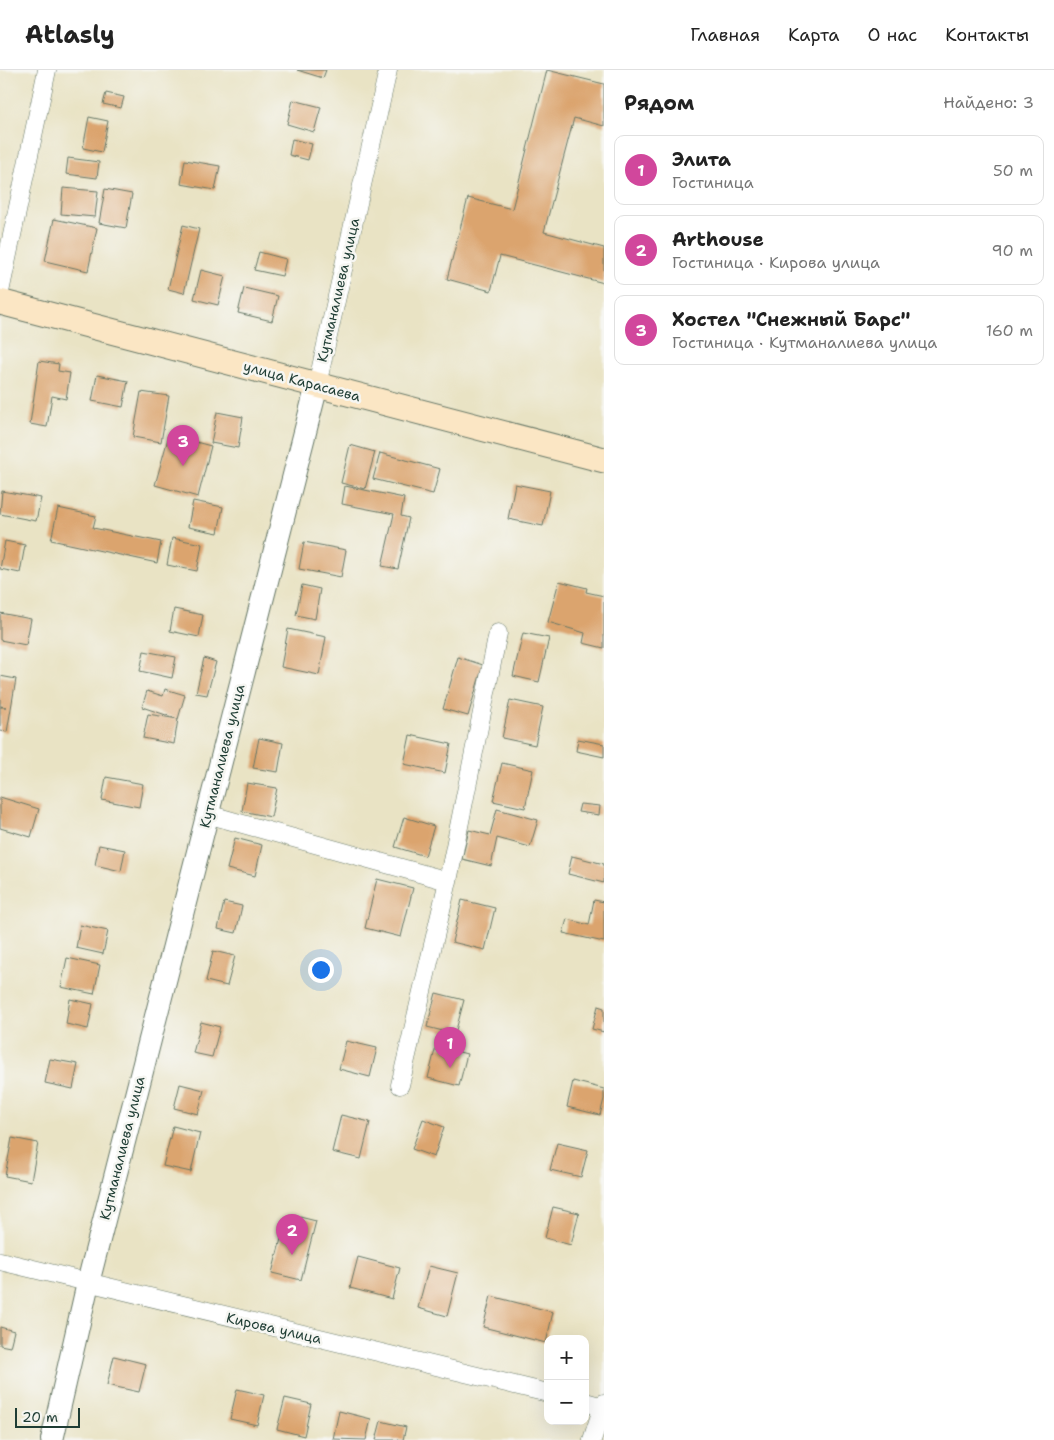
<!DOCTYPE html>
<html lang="ru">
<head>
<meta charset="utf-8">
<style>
	:root { --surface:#fff; --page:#f6f6f6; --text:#222; --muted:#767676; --line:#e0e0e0; --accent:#db2777 }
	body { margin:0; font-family:"Shantell Sans",sans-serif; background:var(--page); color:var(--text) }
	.controls { position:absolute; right:15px; bottom:15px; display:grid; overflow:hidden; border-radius:10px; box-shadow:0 5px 20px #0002 }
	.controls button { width:45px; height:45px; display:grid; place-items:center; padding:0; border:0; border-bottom:1px solid var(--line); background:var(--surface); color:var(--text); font:25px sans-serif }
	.scale { position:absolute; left:15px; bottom:12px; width:65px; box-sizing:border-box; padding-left:5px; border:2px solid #1f3d34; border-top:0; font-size:14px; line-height:18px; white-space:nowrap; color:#1f3d34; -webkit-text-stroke:4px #f6f6f2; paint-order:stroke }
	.you { position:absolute; left:320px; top:899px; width:18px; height:18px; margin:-12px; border:4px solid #fff; border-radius:50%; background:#1a73e8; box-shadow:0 0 0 8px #1a73e833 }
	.badge { display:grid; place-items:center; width:32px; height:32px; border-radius:50%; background:var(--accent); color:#fff; font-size:16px; font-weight:700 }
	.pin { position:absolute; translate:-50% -41px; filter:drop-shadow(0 1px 2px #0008) }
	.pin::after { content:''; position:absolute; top:26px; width:18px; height:15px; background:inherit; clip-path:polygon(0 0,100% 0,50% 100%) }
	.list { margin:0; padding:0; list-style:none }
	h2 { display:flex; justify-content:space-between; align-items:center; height:65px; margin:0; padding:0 20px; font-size:21px }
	h2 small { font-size:16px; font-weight:400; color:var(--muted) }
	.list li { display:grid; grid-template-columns:32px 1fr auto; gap:15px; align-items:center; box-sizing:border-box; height:70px; margin:0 10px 10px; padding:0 10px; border:1px solid var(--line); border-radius:10px }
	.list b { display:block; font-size:19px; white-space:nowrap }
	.list p { margin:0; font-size:16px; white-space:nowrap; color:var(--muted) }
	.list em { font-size:16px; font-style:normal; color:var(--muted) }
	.map { position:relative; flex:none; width:604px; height:1370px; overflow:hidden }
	header { display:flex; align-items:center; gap:30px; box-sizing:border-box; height:70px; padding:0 25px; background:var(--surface); border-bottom:1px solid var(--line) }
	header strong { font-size:24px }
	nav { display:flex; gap:28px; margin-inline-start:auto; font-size:18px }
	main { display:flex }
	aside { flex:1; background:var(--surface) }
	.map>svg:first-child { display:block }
	.building { fill:#dba46e }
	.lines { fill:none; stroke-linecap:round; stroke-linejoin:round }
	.minor-casing { stroke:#676; stroke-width:19 }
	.tertiary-casing { stroke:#676; stroke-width:24 }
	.secondary-casing { stroke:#676; stroke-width:27 }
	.minor { stroke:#fff; stroke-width:18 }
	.tertiary { stroke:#fff; stroke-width:22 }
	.secondary { stroke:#fbe6c4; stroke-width:25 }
	.labels { text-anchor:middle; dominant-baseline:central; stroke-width:5; stroke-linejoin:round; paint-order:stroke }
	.street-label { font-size:14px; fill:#1f3d34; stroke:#f6f6f2 }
</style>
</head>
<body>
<header>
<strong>Atlasly</strong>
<nav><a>Главная</a><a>Карта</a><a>О нас</a><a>Контакты</a></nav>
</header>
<main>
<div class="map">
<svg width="604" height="1370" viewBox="0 0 604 1370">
	<rect width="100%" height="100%" fill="#f6f6f2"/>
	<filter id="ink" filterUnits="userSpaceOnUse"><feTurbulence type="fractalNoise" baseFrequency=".02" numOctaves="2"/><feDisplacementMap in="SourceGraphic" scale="10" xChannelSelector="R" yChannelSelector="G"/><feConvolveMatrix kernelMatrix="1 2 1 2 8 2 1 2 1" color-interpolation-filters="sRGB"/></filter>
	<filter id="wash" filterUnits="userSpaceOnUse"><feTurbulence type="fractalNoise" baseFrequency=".0096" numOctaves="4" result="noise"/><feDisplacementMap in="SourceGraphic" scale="20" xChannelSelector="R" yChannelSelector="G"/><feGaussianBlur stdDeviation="1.12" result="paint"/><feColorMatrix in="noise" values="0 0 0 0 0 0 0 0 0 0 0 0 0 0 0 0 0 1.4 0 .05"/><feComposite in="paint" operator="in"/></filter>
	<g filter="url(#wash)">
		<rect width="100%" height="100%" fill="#e9e3c4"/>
		<g id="blocks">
			<path class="building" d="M 297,0 L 326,0 L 323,8 Z
				M 547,0 L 604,14 L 604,56 L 574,48 L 544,162 L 604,178 L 604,213 L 500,186 L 491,221 L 447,209 L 468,128 L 512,139 Z
				M 106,23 L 124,27 L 121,38 L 103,34 Z
				M 293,30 L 321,37 L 314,62 L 287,54 Z
				M 89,47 L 108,51 L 102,82 L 83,78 Z
				M 292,69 L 312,74 L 308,90 L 289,85 Z
				M 68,88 L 99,92 L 97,108 L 66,104 Z
				M 185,90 L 220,96 L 215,120 L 181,114 Z
				M 63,118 L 98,121 L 95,147 L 61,144 Z
				M 105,119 L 132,124 L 126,158 L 99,153 Z
				M 54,149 L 97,158 L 88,201 L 45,191 Z
				M 183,155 L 199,159 L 184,223 L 168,219 Z
				M 259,182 L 286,189 L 282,206 L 254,200 Z
				M 201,200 L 225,206 L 218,235 L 194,229 Z
				M 244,218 L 278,226 L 272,251 L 238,243 Z
				M 39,291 L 59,294 L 58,301 L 70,303 L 66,329 L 52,326 L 47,357 L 30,354 Z
				M 97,305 L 128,311 L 123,337 L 92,331 Z
				M 141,322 L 169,326 L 161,372 L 133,367 Z
				M 217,342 L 243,347 L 238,378 L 211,373 Z
				M 169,365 L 211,376 L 198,427 L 155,415 Z
				M 350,375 L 375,382 L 365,419 L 341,413 Z
				M 380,383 L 440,399 L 433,424 L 373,409 Z
				M 515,414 L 550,421 L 543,456 L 508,449 Z
				M 345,416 L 404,428 L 401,446 L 409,448 L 398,499 L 382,496 L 394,444 L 342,434 Z
				M 2,421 L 41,428 L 36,451 L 0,444 Z
				M 193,431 L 223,437 L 218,463 L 188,457 Z
				M 58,438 L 96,446 L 93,458 L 161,472 L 157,493 L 51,470 Z
				M 172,468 L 202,474 L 197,501 L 167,495 Z
				M 5,471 L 25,475 L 20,503 L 0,499 Z
				M 304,472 L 346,480 L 341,507 L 299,499 Z
				M 559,511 L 587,518 L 586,522 L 604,526 L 604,578 L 583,573 L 585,563 L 548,552 Z
				M 302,515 L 320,519 L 315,549 L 296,545 Z
				M 174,539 L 203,545 L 199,567 L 170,561 Z
				M 0,543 L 31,549 L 26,575 L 0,570 Z
				M 288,559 L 326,567 L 319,605 L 281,597 Z
				M 523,563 L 549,568 L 539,612 L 513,606 Z
				M 144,581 L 176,587 L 172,608 L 140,601 Z
				M 458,587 L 483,595 L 468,646 L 443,639 Z
				M 204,588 L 216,592 L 207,625 L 196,623 Z
				M 0,606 L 16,609 L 7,662 L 0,661 L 0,637 L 6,637 L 0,636 Z
				M 165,619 L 185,625 L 178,649 L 142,637 L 147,621 L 163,626 Z
				M 510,630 L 543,637 L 535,675 L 502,668 Z
				M 148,644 L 178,649 L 174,674 L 143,668 Z
				M 410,665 L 451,674 L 445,703 L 404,694 Z
				M 259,668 L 283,673 L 278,702 L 253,698 Z
				M 578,669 L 604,674 L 604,687 L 576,681 Z
				M 502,693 L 533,700 L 525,738 L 493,731 Z
				M 106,707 L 143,714 L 139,737 L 102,730 Z
				M 247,713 L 277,718 L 271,747 L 242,741 Z
				M 0,727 L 39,739 L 31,767 L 0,758 Z
				M 580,734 L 600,736 L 599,745 L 578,742 Z
				M 497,739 L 538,750 L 530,777 L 497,768 L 491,796 L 462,789 L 469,760 L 490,765 Z
				M 404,747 L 434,756 L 425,786 L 395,777 Z
				M 235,768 L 262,775 L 255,806 L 227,799 Z
				M 99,775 L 125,780 L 121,801 L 95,795 Z
				M 572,786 L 604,794 L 604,813 L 568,804 Z
				M 377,809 L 413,818 L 401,867 L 365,858 Z
				M 462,830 L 495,838 L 485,880 L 452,872 Z
				M 594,830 L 604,832 L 604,872 L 563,863 L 567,849 L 589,855 Z
				M 224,832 L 242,836 L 236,863 L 218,859 Z
				M 80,855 L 108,861 L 103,884 L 76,878 Z
				M 213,881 L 235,886 L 227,916 L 206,911 Z
				M 67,888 L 100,895 L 94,924 L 61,917 Z
				M 436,923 L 464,930 L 455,964 L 427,957 Z
				M 70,929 L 93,934 L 88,959 L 66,954 Z
				M 598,936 L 604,938 L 604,962 L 592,959 Z
				M 201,952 L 220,957 L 212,987 L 193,983 Z
				M 346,971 L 377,978 L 370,1007 L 339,999 Z
				M 436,976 L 467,984 L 459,1016 L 428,1008 Z
				M 50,989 L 78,994 L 73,1019 L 45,1013 Z
				M 573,1011 L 604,1019 L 604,1029 L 600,1045 L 567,1037 Z
				M 180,1014 L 204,1020 L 198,1044 L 174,1038 Z
				M 341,1045 L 370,1052 L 361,1089 L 332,1082 Z
				M 423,1049 L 444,1057 L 434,1087 L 412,1079 Z
				M 173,1056 L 200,1063 L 191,1102 L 163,1096 Z
				M 12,1068 L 38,1073 L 31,1111 L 5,1106 Z
				M 557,1073 L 588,1080 L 581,1107 L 550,1100 Z
				M 553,1137 L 579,1143 L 571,1175 L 545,1168 Z
				M 296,1146 L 316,1151 L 301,1210 L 272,1203 L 282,1165 L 291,1167 Z
				M 358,1187 L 400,1198 L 392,1229 L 350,1218 Z
				M 429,1196 L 458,1203 L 447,1246 L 418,1238 Z
				M 491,1226 L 553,1242 L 546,1273 L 483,1257 Z
				M 0,1257 L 14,1261 L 10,1277 L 0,1275 Z
				M 114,1286 L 146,1294 L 139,1322 L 107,1315 Z
				M 237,1319 L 264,1325 L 257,1355 L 230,1349 Z
				M 285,1328 L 311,1334 L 304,1366 L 277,1359 Z
				M 339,1341 L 371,1349 L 366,1370 L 333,1369 Z
				M 381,1351 L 406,1357 L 403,1370 L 376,1370 Z"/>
		</g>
	</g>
	<g filter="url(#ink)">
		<use href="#blocks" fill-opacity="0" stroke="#676" stroke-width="1"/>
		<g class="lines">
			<defs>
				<path id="minor" d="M 0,222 L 47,0
					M 317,315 L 388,0
					M 207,744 L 448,811 L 400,1015
					M 448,811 L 498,563
					M 0,1191 L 548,1323
					M 585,1332 L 603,1337
					M 592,1370 L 604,1333"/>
				<path id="tertiary" d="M 52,1370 L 88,1213 L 317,315"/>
				<path id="secondary" d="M 0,232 L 604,390"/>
			</defs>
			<use href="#minor" class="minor-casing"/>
			<use href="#tertiary" class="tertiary-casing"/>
			<use href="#secondary" class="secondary-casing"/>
			<use href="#minor" class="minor"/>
			<use href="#tertiary" class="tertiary"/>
			<use href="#secondary" class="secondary"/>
		</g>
	</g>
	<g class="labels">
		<g class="street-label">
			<text transform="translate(338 220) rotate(-77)">Кутманалиева улица</text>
			<text transform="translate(302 311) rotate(15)">улица Карасаева</text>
			<text transform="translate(222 686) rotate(-76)">Кутманалиева улица</text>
			<text transform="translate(122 1078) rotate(-76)">Кутманалиева улица</text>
			<text transform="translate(274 1258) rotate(13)">Кирова улица</text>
		</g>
	</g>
</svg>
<div class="controls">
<button>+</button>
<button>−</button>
</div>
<div class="scale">20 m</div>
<div class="you"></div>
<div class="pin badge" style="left:450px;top:998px;background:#d1479c">1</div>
<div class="pin badge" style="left:292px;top:1185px;background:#d1479c">2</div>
<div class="pin badge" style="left:183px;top:396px;background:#d1479c">3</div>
</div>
<aside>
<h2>Рядом<small>Найдено: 3</small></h2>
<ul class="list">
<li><span class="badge" style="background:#d1479c">1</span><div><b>Элита</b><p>Гостиница</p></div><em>50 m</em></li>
<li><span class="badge" style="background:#d1479c">2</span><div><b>Arthouse</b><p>Гостиница · Кирова улица</p></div><em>90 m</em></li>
<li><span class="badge" style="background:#d1479c">3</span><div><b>Хостел &quot;Снежный Барс&quot;</b><p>Гостиница · Кутманалиева улица</p></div><em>160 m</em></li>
</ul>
</aside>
</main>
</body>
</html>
